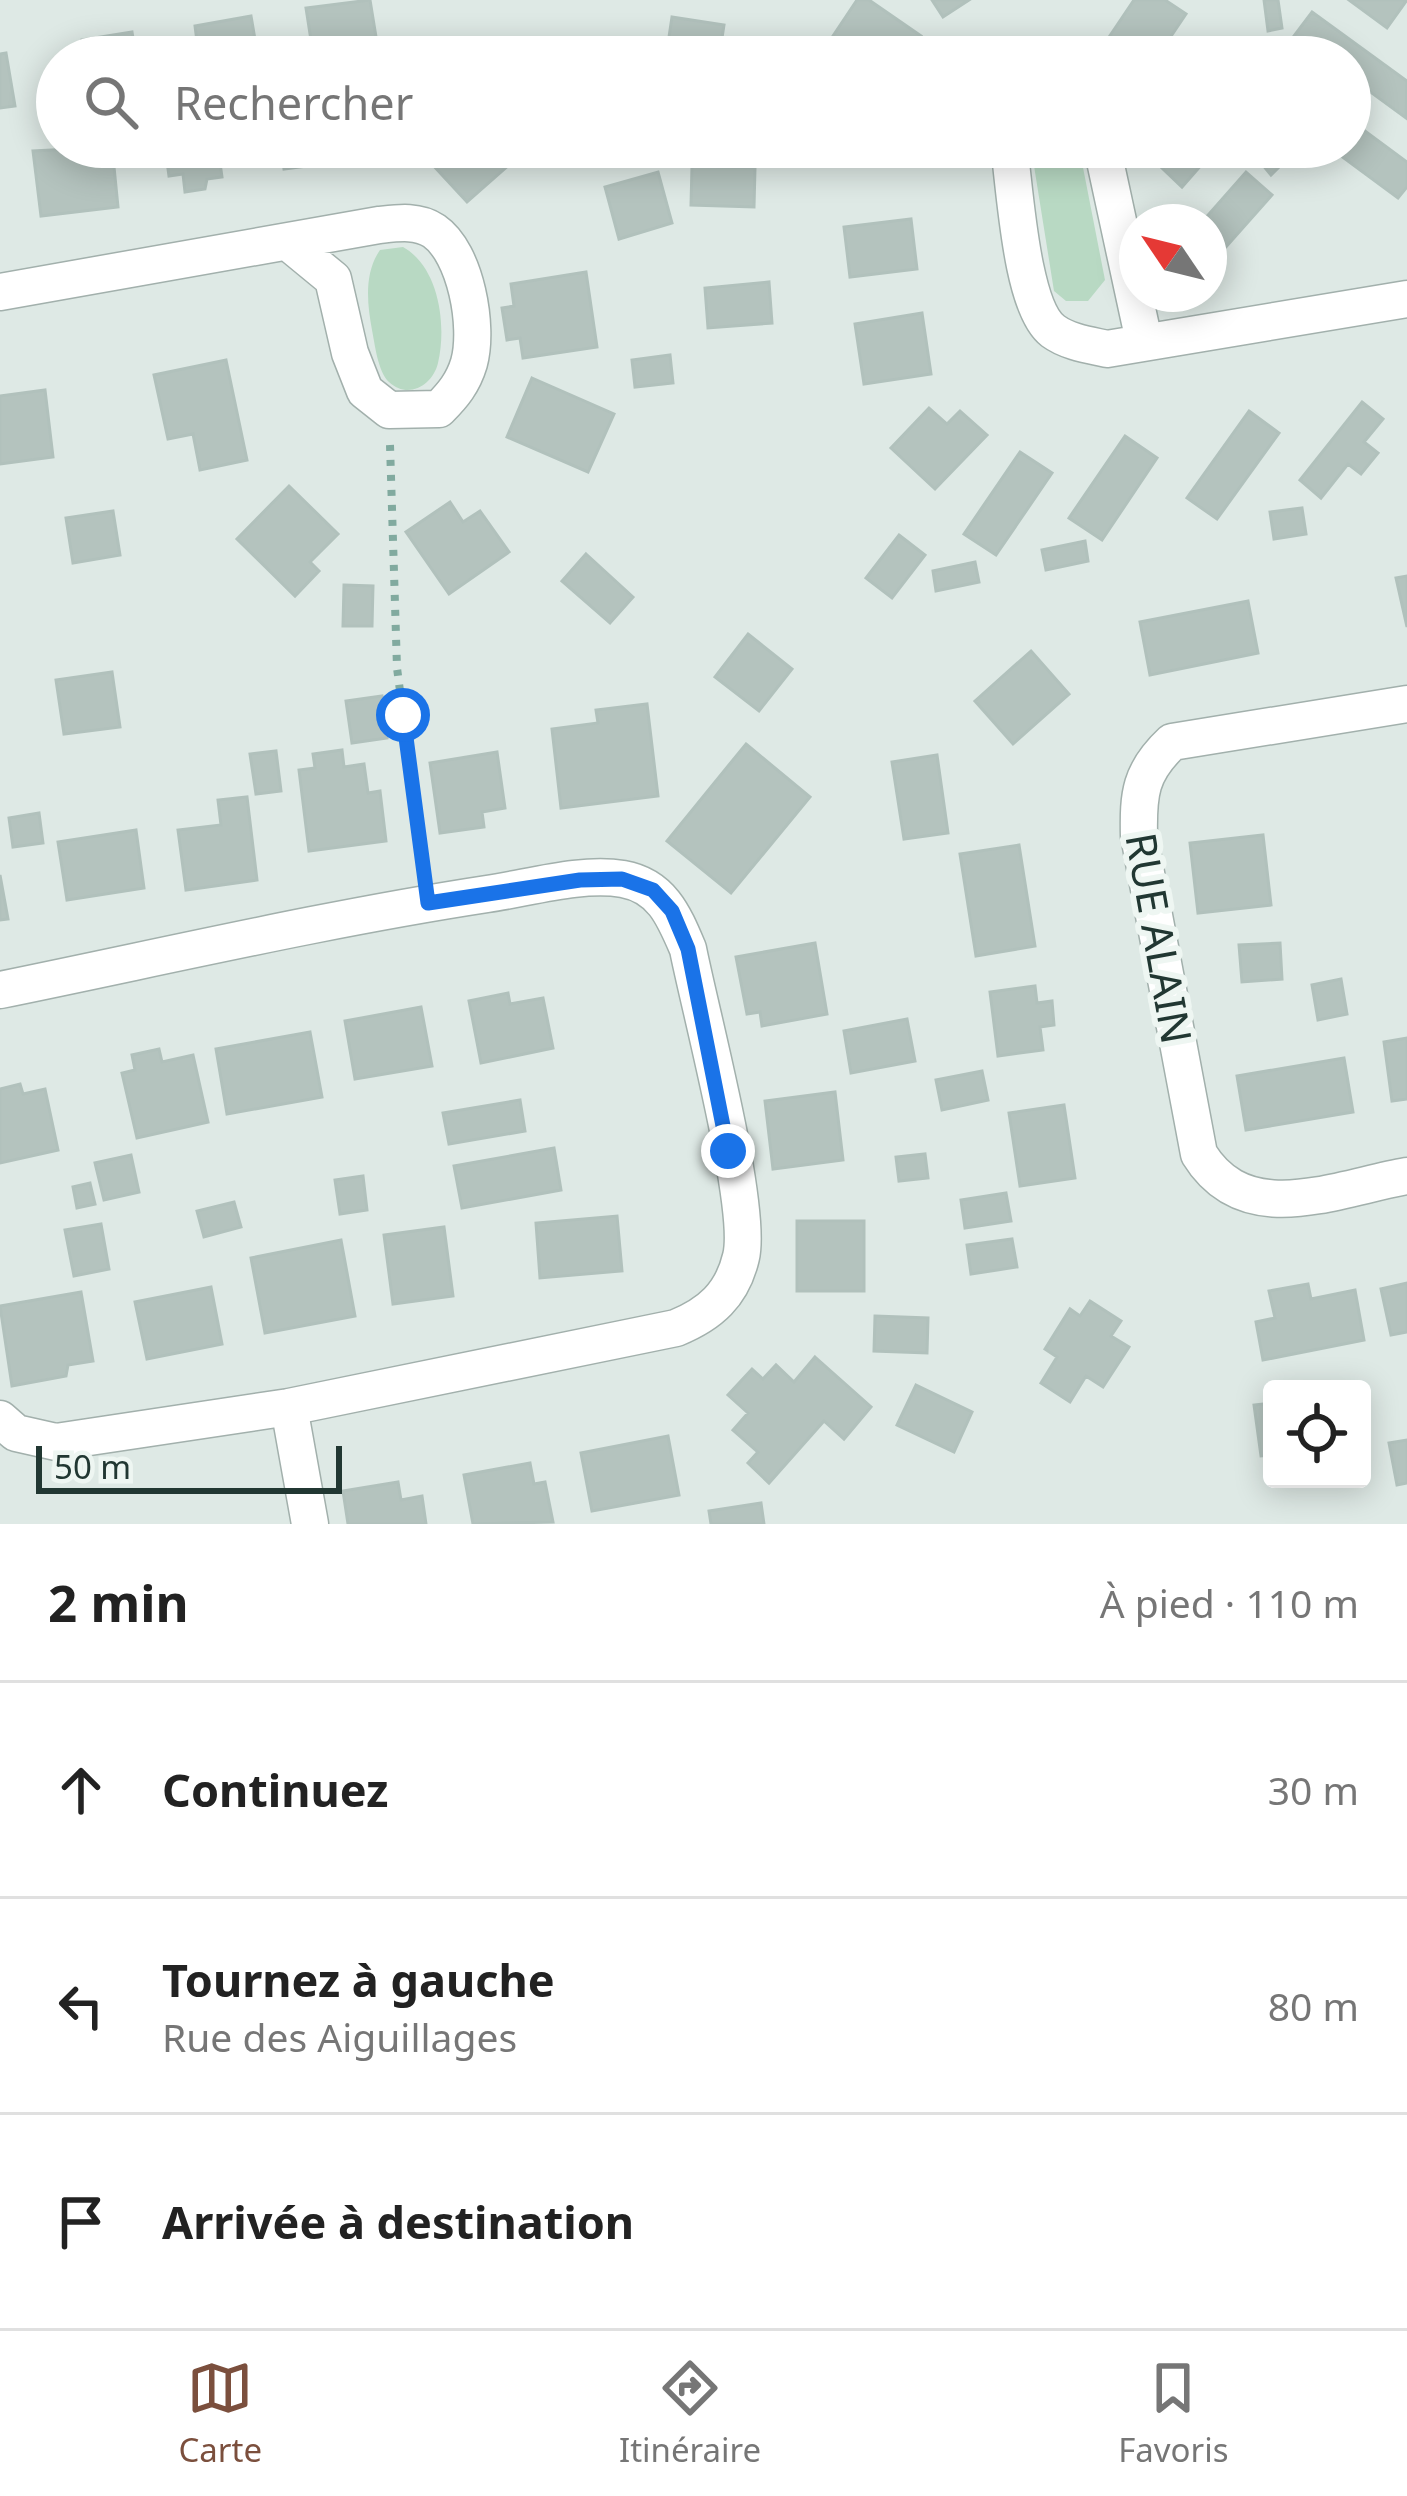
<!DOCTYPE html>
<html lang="fr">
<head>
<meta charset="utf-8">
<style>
	:root { --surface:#fff; --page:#f2f2f2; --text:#222; --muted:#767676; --line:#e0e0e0; --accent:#7b4f3d }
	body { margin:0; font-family:"Noto Sans",sans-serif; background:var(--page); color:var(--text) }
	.controls { position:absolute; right:36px; bottom:36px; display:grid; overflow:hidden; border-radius:12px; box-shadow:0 6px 30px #0003 }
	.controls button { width:108px; height:108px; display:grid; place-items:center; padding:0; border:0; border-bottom:3px solid var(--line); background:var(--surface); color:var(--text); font:60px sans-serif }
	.compass { position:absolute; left:1119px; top:204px; width:108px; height:108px; border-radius:50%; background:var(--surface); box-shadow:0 6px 30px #0003; rotate:305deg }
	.scale { position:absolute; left:36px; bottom:30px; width:306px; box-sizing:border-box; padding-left:12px; border:6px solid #213732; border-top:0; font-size:33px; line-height:42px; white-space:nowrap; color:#213732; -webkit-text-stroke:9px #eef6f2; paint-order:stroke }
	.stop { position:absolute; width:36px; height:36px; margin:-27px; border:9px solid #1a73e8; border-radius:50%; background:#fff }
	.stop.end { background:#1a73e8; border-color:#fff; box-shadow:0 3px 12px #0008 }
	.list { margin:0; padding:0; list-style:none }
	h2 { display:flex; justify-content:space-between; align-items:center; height:156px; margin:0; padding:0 48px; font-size:51px }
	h2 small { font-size:39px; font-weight:400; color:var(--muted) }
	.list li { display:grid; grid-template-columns:78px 1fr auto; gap:36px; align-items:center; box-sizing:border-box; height:216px; padding:0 48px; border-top:3px solid var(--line) }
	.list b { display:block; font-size:45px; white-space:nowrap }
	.list p { margin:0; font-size:39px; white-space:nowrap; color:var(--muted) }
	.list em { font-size:39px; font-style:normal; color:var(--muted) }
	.icon { flex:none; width:66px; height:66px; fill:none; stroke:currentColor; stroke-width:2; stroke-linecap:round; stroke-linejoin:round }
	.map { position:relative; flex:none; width:1407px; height:1524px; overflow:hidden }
	.search { position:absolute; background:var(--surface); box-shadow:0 6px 30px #0003; left:36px; right:36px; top:36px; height:132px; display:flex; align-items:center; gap:30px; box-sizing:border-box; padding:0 42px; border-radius:66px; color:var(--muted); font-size:45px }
	.sheet { height:804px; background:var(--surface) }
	nav { display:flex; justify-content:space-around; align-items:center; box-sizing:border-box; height:168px; border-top:3px solid var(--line); background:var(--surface); font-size:33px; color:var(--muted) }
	nav a { display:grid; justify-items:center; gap:6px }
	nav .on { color:var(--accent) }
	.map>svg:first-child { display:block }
	.green { fill:#b8d9c3 }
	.building { fill:#b4c3be; stroke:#b1c1bc; stroke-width:3 }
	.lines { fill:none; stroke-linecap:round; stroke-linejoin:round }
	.minor-casing { stroke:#a2b0ac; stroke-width:39 }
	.path { stroke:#81aa9f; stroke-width:8; stroke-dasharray:6 9; stroke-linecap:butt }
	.minor { stroke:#fff; stroke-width:36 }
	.route { stroke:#1a73e8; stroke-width:15 }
	.labels { text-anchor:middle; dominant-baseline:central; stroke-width:12; stroke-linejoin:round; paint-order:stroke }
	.street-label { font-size:42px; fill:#213732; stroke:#eef6f2 }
</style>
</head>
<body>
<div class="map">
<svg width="1407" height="1524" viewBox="0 0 1407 1524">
	<rect width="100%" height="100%" fill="#dee9e5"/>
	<path class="green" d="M 1031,147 L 1079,147 L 1105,280 L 1088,301 L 1066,301 L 1054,291 Z
		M 403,247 C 439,267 447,325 438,363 C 433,385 408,400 389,382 C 378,372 375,345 372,330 C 367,303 364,273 380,250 Z"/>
	<path class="building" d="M 370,0 L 377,43 L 313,53 L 306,8 Z
		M 857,0 L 869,0 L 921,36 L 907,57 L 819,57 Z
		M 932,0 L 969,0 L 943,17 Z
		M 1134,0 L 1165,0 L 1186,14 L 1157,57 L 1119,57 L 1103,46 Z
		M 1264,0 L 1278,0 L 1282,28 L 1268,31 Z
		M 1349,0 L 1407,0 L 1387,28 Z
		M 1312,12 L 1407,81 L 1406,118 L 1350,77 L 1350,57 L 1322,57 L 1294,36 Z
		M 251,16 L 258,57 L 199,57 L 195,26 Z
		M 672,17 L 724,25 L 719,57 L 666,57 Z
		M 132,32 L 136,57 L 85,57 L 82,40 Z
		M 606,39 L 608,57 L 559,57 L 558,43 Z
		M 6,53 L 15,106 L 0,108 L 0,54 Z
		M 1350,120 L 1407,162 L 1407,187 L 1398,198 L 1329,147 L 1350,147 Z
		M 112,147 L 118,207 L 41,216 L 33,151 Z
		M 165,147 L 233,147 L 235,161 L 220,163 L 222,177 L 207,179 L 205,189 L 185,192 L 183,174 L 169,176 Z
		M 281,147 L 382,147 L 383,156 L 284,169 Z
		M 451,147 L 527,147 L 528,148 L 467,202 L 432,164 Z
		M 823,147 L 889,147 L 889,164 L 823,163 Z
		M 1140,147 L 1217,147 L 1182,187 Z
		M 1248,147 L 1283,147 L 1291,155 L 1271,175 Z
		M 692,166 L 755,168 L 754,207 L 691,205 Z
		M 658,172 L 672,223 L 619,239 L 605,187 Z
		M 1246,172 L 1272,195 L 1209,266 L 1209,222 L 1202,222 Z
		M 911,219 L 917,269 L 850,277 L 844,227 Z
		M 586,272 L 597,347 L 523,358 L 520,338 L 507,340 L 502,308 L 514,306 L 511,284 Z
		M 769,282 L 772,323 L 708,328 L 705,288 Z
		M 922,313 L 931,374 L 864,384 L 855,324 Z
		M 670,355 L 673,383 L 635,387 L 632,360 Z
		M 226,360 L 247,460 L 200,470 L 193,434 L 168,439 L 154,375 Z
		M 532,378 L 614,414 L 588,472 L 507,437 Z
		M 45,390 L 53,457 L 0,464 L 0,396 Z
		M 1362,402 L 1383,419 L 1364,442 L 1378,453 L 1361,474 L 1348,464 L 1321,498 L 1300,480 Z
		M 929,408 L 947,424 L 960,411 L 987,435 L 935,489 L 891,448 Z
		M 1249,411 L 1279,433 L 1217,519 L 1187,498 Z
		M 1125,436 L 1157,458 L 1102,540 L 1069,518 Z
		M 1020,452 L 1052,473 L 996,555 L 964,534 Z
		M 289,486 L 338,534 L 310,562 L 319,571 L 295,596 L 237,539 Z
		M 450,502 L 463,522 L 480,511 L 509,552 L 449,594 L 406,532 Z
		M 1302,508 L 1306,534 L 1274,539 L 1270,512 Z
		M 113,511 L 120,555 L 73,563 L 66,518 Z
		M 899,535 L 925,555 L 892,598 L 866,578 Z
		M 1085,541 L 1088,561 L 1046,570 L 1042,550 Z
		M 586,554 L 633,597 L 610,623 L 562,581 Z
		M 975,562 L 979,582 L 936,591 L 933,571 Z
		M 1407,576 L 1407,627 L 1396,578 Z
		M 344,585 L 373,586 L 372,626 L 343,626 Z
		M 1248,601 L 1258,653 L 1150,675 L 1140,622 Z
		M 748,634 L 792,669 L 759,711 L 715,677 Z
		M 1031,651 L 1069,694 L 1013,744 L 975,701 Z
		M 112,672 L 120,727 L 64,734 L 56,680 Z
		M 382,696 L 387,738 L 352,743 L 346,701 Z
		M 647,704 L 658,796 L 561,808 L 552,729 L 598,723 L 596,710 Z
		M 746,744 L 810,797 L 731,893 L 667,841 Z
		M 342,750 L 344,767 L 364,764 L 368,793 L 380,791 L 386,841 L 309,851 L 299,770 L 315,768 L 313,754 Z
		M 276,751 L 281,791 L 256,794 L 250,754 Z
		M 497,752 L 505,808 L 482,812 L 484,827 L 440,833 L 430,763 Z
		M 937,755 L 948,833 L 904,839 L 892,762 Z
		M 247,797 L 257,880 L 186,890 L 178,830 L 221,825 L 218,800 Z
		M 39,813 L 43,843 L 13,847 L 9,818 Z
		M 136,830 L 144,888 L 67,900 L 58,842 Z
		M 1263,835 L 1271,905 L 1198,913 L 1190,843 Z
		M 1019,845 L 1035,946 L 976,956 L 960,854 Z
		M 0,875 L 8,919 L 0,920 Z
		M 815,943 L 827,1014 L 762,1026 L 760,1012 L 747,1014 L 736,957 Z
		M 1280,943 L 1282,979 L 1242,982 L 1239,945 Z
		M 1341,979 L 1347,1014 L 1318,1020 L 1312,985 Z
		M 1035,986 L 1037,1003 L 1052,1001 L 1054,1025 L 1040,1027 L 1043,1050 L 998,1056 L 990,992 Z
		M 508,993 L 510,1004 L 543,998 L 553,1048 L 481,1063 L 469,1001 Z
		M 421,1007 L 432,1066 L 355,1079 L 345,1021 Z
		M 907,1019 L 915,1061 L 851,1073 L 844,1031 Z
		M 310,1032 L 322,1097 L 227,1114 L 216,1049 Z
		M 1407,1038 L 1407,1099 L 1392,1101 L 1384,1042 Z
		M 159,1049 L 162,1062 L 193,1055 L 208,1122 L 137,1138 L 122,1073 L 135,1070 L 132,1055 Z
		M 1344,1058 L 1353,1112 L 1246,1130 L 1237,1076 Z
		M 982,1071 L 988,1100 L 942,1110 L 936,1080 Z
		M 20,1084 L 23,1094 L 45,1089 L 58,1150 L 0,1163 L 0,1089 Z
		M 835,1092 L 843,1160 L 773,1169 L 765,1101 Z
		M 520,1100 L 525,1131 L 449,1144 L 443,1113 Z
		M 1064,1105 L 1075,1178 L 1020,1186 L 1009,1113 Z
		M 554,1148 L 561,1190 L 462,1208 L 454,1166 Z
		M 925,1154 L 928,1178 L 899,1181 L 896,1157 Z
		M 131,1155 L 139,1192 L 104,1200 L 95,1163 Z
		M 363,1176 L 367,1210 L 340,1214 L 335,1180 Z
		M 90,1183 L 95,1204 L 77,1208 L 73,1187 Z
		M 1006,1193 L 1011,1221 L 965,1228 L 961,1200 Z
		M 234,1202 L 241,1227 L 204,1237 L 197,1211 Z
		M 617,1216 L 622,1271 L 540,1278 L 536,1223 Z
		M 797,1221 L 864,1221 L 864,1291 L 797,1291 Z
		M 101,1224 L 109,1269 L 74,1276 L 65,1230 Z
		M 444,1227 L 453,1296 L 393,1304 L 384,1235 Z
		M 1012,1239 L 1017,1267 L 971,1274 L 967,1245 Z
		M 341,1240 L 355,1316 L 265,1333 L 251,1258 Z
		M 1407,1283 L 1407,1332 L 1391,1335 L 1381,1289 Z
		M 1308,1284 L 1311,1299 L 1355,1290 L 1364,1340 L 1263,1360 L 1256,1322 L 1275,1318 L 1269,1291 Z
		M 211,1287 L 222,1344 L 147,1359 L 135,1302 Z
		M 81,1292 L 93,1361 L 68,1365 L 66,1376 L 12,1386 L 0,1306 Z
		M 1090,1301 L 1121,1321 L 1111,1336 L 1129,1347 L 1103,1387 L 1086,1376 L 1070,1402 L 1041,1383 L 1057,1357 L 1045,1349 L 1070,1309 L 1080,1316 Z
		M 875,1316 L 928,1318 L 927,1353 L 874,1351 Z
		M 815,1357 L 871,1407 L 844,1439 L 824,1421 L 769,1483 L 748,1463 L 758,1452 L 733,1430 L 748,1413 L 728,1395 L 752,1369 L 763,1379 L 776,1365 L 794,1382 Z
		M 916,1385 L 972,1412 L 954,1452 L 897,1425 Z
		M 1272,1403 L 1272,1455 L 1261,1456 L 1254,1405 Z
		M 668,1436 L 679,1495 L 592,1511 L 581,1453 Z
		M 1407,1440 L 1407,1483 L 1397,1485 L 1389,1443 Z
		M 530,1463 L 534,1484 L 545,1482 L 553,1522 L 473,1524 L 464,1475 Z
		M 398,1482 L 401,1500 L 422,1496 L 426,1524 L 348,1524 L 343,1491 Z
		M 761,1503 L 764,1524 L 711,1524 L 709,1511 Z"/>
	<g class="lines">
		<defs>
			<path id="minor" d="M 1009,147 C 1015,188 1021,307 1053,331 C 1068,342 1089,345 1107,349 L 1407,299
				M 1102,147 L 1144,341
				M 0,292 L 379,225 C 398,223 417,220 434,231 C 466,253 479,327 469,363 C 463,383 453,395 439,409 L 389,410 L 365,391 L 350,353 L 333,279 L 288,242
				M 1407,704 L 1172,742 C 1140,772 1138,794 1139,836 L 1199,1154 C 1246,1230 1334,1189 1407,1176
				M 0,990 C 162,957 324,919 487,894 C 529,888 581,872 623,879 C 662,886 674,916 688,949 C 700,1010 753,1208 741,1257 C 732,1295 710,1314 676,1328 L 289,1407 L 310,1524
				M 0,1419 L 16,1433 L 56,1442 L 289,1407"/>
		</defs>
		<use href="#minor" class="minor-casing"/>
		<path class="path" d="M 390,445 L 397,668 L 423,866"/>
		<use href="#minor" class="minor"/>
	</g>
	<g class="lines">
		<path class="route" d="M 403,715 L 428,903 L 580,880 L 622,879 L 653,890 L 672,911 L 688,949 L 728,1151"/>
	</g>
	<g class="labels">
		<g class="street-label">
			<text transform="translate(1160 938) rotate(80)">RUE ALAIN</text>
		</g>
	</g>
</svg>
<div class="controls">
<button><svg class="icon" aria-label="locate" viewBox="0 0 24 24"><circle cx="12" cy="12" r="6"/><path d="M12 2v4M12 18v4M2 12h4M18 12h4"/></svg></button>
</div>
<svg class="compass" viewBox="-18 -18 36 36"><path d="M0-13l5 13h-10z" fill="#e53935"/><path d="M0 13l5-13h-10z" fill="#767676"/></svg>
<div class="scale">50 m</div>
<div class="stop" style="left:403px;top:715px"></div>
<div class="stop end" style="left:728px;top:1151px"></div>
<div class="search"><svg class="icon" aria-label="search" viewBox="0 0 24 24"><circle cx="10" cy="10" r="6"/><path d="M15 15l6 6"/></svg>Rechercher</div>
</div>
<section class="sheet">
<h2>2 min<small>À pied · 110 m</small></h2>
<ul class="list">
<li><svg class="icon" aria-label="ahead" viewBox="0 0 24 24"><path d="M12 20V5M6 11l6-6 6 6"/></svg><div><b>Continuez</b></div><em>30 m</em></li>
<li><svg class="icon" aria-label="left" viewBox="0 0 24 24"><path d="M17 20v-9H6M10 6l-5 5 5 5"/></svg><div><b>Tournez à gauche</b><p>Rue des Aiguillages</p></div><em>80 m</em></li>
<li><svg class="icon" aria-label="arrive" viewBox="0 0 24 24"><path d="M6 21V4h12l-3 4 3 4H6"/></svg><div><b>Arrivée à destination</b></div></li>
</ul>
</section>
<nav>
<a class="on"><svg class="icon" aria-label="map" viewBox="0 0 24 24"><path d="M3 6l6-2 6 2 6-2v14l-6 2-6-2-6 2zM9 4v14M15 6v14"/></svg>Carte</a>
<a><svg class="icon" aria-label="directions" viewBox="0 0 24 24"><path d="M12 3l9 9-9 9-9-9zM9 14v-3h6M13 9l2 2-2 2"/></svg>Itinéraire</a>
<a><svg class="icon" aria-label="saved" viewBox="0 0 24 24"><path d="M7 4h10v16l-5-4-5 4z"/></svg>Favoris</a>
</nav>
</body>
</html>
